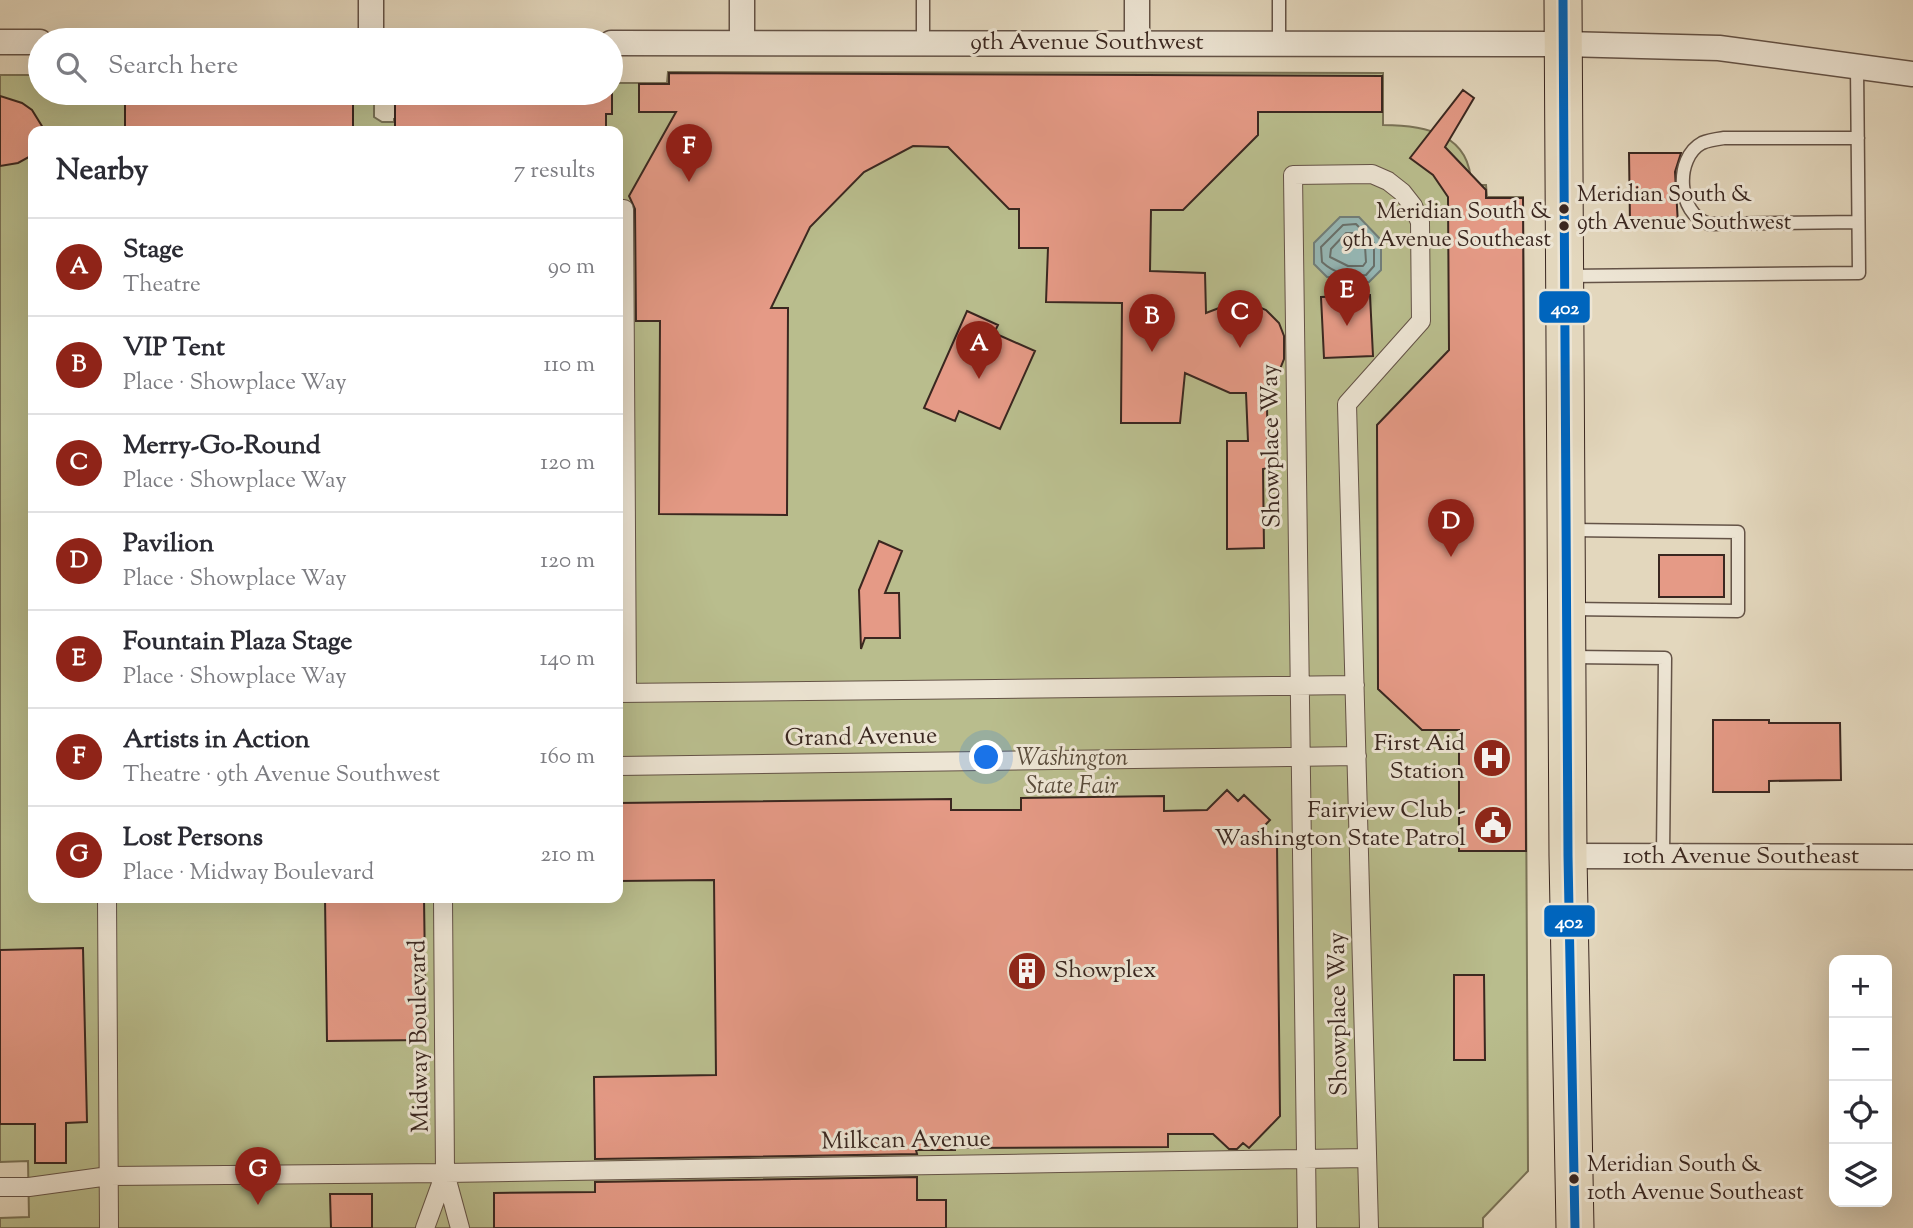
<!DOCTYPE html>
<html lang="en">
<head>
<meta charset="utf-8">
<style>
	:root { --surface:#fff; --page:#f2f2f3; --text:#2b2b33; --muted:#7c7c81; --line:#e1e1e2; --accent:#8f2418 }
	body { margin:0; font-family:"Sorts Mill Goudy",serif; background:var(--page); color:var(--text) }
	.controls { position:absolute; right:21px; bottom:21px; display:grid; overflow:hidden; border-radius:14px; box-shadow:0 7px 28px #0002 }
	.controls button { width:63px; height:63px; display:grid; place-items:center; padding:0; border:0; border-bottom:2px solid var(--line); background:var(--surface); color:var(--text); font:35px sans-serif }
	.you { position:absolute; left:987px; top:758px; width:24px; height:24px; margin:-18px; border:5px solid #fff; border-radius:50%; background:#1a73e8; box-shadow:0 0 0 10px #1a73e833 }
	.badge { display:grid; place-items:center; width:46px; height:46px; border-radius:50%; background:var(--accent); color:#fff; font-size:23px; font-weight:700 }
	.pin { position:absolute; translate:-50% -58px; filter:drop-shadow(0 2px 4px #0008) }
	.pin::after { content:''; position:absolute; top:37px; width:24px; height:21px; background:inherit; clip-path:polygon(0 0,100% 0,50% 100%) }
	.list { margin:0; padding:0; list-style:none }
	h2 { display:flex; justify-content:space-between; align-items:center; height:91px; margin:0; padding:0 28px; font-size:30px }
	h2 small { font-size:23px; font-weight:400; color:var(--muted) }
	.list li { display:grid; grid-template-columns:46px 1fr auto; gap:21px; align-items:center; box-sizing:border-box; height:98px; padding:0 28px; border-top:2px solid var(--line) }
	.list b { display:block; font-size:26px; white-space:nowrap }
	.list p { margin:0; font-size:23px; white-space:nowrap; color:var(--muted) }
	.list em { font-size:23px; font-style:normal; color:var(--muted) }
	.icon { flex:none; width:38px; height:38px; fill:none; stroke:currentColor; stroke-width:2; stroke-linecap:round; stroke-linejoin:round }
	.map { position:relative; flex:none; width:1913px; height:1228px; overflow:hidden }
	.search { position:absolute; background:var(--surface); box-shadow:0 7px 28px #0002; left:28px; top:28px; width:595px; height:77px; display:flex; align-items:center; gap:18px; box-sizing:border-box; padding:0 24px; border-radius:38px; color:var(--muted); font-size:26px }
	.panel { position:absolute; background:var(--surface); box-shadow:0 7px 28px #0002; left:28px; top:126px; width:595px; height:777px; border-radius:14px }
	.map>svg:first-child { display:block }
	.green { fill:#b9bd8d; stroke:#7a7256; stroke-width:2; fill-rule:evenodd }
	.water { fill:#96b8b6; stroke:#717e7a; stroke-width:2 }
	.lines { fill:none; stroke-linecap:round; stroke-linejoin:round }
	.shore { stroke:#68706b; stroke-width:2 }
	.building { fill:#e59a86; stroke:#3a2720; stroke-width:2 }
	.service-casing { stroke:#645347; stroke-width:15 }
	.pedestrian-casing { stroke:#645347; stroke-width:20 }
	.minor-casing { stroke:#645347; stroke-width:27 }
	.primary-casing { stroke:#3a2720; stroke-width:39 }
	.service { stroke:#ede5d4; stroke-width:12 }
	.pedestrian { stroke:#ede5d4; stroke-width:18 }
	.minor { stroke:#ede5d4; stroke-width:24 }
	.primary { stroke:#e3d7bd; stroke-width:37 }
	.bus-1-casing { stroke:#ede5d4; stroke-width:14 }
	.bus-1 { stroke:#0065bd; stroke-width:9 }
	.bus-dot { fill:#3a2720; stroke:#ede5d4; stroke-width:2.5 }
	.labels { text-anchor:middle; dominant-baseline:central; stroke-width:6; stroke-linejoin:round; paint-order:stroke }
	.bus-label { font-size:22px; fill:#3a2720; stroke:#ede5d4; text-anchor:start }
	.street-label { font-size:24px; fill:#3a2720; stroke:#ede5d4 }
	.poi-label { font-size:24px; fill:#3a2720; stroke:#ede5d4; text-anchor:end }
	.park-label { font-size:24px; font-style:italic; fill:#5a4c3b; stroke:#ede5d4 }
	.line-badge { stroke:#ede5d4; stroke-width:2.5 }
	.badge-label { font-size:19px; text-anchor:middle; font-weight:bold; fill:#fff }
</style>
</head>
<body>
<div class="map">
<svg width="1913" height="1228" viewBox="0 0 1913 1228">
	<rect width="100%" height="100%" fill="#e3d7bd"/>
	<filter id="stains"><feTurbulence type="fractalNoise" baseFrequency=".00286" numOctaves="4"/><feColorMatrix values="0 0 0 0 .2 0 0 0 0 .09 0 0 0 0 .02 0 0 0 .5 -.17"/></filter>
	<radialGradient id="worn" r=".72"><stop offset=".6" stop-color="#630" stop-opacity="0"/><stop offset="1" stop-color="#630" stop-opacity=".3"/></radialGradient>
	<path class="green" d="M 668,72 L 1383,73 L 1383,125 C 1425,125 1471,134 1471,185 L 1486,185 L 1487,197 L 1523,197 L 1528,1171 L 1483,1218 L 1483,1228 L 0,1228 L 0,1218 L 29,1217 L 28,1161 L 0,1162 L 0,75 L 40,75 L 40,93 L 362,93 L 374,95 L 374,117 L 382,122 L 394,122 L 394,119 L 456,119 L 456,93 L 611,93 L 611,83 L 667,83 ZM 33,131 L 618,131 L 618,898 L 33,898 Z"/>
	<path class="water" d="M 1340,217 L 1359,217 L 1381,240 L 1381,270 L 1369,282 L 1336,282 L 1336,277 L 1327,277 L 1314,264 L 1314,243 Z"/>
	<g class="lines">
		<path class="shore" d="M 1356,224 L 1374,243 L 1374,266 L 1366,275 C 1348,276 1335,274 1322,262 L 1321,247 L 1343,225 Z
			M 1346,233 L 1353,233 L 1365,246 L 1366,262 L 1363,266 L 1348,266 L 1330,257 L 1331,249 Z"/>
	</g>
	<path class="building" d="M 669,73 L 1382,76 L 1382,112 L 1258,112 L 1258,135 L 1183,210 L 1151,210 L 1150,271 L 1205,273 L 1206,313 L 1232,303 L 1250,303 L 1266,310 L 1279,323 L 1284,336 L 1284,359 L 1278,374 L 1260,391 L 1267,406 L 1268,468 L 1263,469 L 1264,548 L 1227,549 L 1227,441 L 1248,441 L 1246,393 L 1230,393 L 1185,373 L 1180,423 L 1121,423 L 1122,303 L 1046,302 L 1048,248 L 1019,248 L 1019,209 L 1009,209 L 948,147 L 913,146 L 864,172 L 810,227 L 771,308 L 788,308 L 787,515 L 659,514 L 660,321 L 636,321 L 635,209 L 629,196 L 676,112 L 639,112 L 639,84 L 669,84 Z
		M 1463,90 L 1474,98 L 1445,147 L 1486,190 L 1486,198 L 1523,198 L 1526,851 L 1459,851 L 1459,730 L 1422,730 L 1378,689 L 1377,425 L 1449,350 L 1448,197 L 1433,175 L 1410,158 Z
		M 125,93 L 353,93 L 353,131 L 125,131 Z
		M 395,93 L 612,93 L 612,114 L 606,114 L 606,131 L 395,131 Z
		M 0,96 L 22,103 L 32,110 L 45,131 L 33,131 L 33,152 L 29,157 L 18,163 L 0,166 Z
		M 1629,153 L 1681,153 L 1675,172 L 1678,224 L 1630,224 Z
		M 1370,295 L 1373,356 L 1324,358 L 1321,297 Z
		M 967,311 L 998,325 L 994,333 L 1035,351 L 1000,429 L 959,411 L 955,421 L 924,408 Z
		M 879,541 L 902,551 L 885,593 L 899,593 L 900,638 L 865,638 L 861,649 L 859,590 Z
		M 1659,555 L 1724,555 L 1724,597 L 1659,597 Z
		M 1713,720 L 1769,720 L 1769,723 L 1840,723 L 1841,780 L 1769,781 L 1769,792 L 1713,792 Z
		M 1227,790 L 1238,801 L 1244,795 L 1270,820 L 1248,843 L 1277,843 L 1280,1116 L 1249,1148 L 1243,1143 L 1237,1149 L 1229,1149 L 1213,1134 L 1168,1134 L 1168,1147 L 955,1148 L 955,1150 L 916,1150 L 917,1154 L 595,1159 L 594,1077 L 716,1075 L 714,880 L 618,881 L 618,803 L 951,799 L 951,810 L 1021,810 L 1021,798 L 1164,796 L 1164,811 L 1207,810 Z
		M 325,898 L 424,898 L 426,1040 L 327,1041 Z
		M 83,948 L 87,1122 L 66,1123 L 66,1163 L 35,1163 L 35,1124 L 0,1124 L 0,950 Z
		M 1454,975 L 1484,975 L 1485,1060 L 1454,1060 Z
		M 917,1177 L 917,1200 L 946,1200 L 946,1228 L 494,1228 L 494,1193 L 595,1192 L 595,1182 Z
		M 330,1194 L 372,1194 L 372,1228 L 331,1228 Z"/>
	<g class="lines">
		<defs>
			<path id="service" d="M 923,43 L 923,0
				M 1279,43 L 1279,0
				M 1858,138 L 1724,138 C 1717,139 1709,140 1702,143 C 1674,158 1677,214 1709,224 L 1858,222
				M 1568,276 L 1859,273 L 1857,67
				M 1569,609 L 1738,611 L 1738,532 L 1570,530
				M 1571,657 L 1665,658 L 1663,856"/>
			<path id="pedestrian" d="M 618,209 L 624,209 L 627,693
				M 618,693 L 1355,685
				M 618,766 L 1357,756
				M 107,898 L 109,1228
				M 443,898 L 445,1173 L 460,1228
				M 0,1187 L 29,1187 L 109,1176 L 445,1173 L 1367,1158
				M 425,1228 L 445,1173
				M 1307,1228 L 1293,175 L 1372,174 L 1388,181 L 1402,192 L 1413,206 L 1420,222 L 1421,321 L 1347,404 L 1369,1228"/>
			<path id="minor" d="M 371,0 L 371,40
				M 742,0 L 742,43
				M 1137,0 L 1137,43
				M 0,42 L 40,42
				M 611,43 L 1564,44 L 1719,48 L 1913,74
				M 1568,856 L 1913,857"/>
			<path id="primary" d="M 1563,0 L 1568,856 L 1575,1228"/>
		</defs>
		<use href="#service" class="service-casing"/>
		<use href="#pedestrian" class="pedestrian-casing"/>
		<use href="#minor" class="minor-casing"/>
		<use href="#primary" class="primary-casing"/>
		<use href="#service" class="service"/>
		<use href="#pedestrian" class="pedestrian"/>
		<use href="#minor" class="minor"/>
		<use href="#primary" class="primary"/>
		<defs>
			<path id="bus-1" d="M 1563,0 L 1568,856 L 1575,1228"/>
		</defs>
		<use href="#bus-1" class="bus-1-casing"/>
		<use href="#bus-1" class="bus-1"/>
	</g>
	<defs>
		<symbol id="hospital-disc" viewBox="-11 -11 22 22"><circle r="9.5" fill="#8f2418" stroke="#ede5d4"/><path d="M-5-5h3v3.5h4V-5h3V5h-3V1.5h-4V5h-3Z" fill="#fff"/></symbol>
		<symbol id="civic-disc" viewBox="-11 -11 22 22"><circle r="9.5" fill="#8f2418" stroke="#ede5d4"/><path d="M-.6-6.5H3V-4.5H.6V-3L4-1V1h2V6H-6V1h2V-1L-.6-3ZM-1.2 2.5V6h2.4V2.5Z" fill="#fff"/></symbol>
		<symbol id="building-disc" viewBox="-11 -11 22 22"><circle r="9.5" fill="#8f2418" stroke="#ede5d4"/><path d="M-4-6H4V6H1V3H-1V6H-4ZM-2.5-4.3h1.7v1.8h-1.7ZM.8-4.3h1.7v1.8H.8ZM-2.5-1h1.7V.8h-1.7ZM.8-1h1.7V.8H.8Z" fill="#fff"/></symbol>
	</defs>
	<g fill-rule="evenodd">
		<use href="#hospital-disc" x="1470" y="736" width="44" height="44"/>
		<use href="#civic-disc" x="1471" y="803" width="44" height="44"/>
		<use href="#building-disc" x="1005" y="949" width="44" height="44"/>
	</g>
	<g class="bus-dot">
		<circle cx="1564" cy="209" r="6"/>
		<circle cx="1564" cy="226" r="6"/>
		<circle cx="1574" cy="1179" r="6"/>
	</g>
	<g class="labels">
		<g class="bus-label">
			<text x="1577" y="196">Meridian South &amp;<tspan x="1577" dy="28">9th Avenue Southwest</tspan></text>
			<text x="1551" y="213" text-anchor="end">Meridian South &amp;<tspan x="1551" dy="28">9th Avenue Southeast</tspan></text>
			<text x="1587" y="1166">Meridian South &amp;<tspan x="1587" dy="28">10th Avenue Southeast</tspan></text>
		</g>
		<g class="street-label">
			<text x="1087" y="43">9th Avenue Southwest</text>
			<text transform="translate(1272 446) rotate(-91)">Showplace Way</text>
			<text transform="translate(861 738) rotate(-1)">Grand Avenue</text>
			<text x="1741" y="857">10th Avenue Southeast</text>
			<text transform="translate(1339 1014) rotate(-91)">Showplace Way</text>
			<text transform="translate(420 1036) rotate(-91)">Midway Boulevard</text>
			<text transform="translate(906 1141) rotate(-1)">Milkcan Avenue</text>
		</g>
		<g class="poi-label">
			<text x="1465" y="744">First Aid<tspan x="1465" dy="28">Station</tspan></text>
			<text x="1466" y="811">Fairview Club -<tspan x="1466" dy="28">Washington State Patrol</tspan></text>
			<text x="1054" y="971" text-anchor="start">Showplex</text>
		</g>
		<g class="park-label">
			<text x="1072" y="759">Washington<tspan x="1072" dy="28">State Fair</tspan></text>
		</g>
	</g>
	<g class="line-badge">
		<rect x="1538" y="290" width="53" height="34" rx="7" fill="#0065bd"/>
		<rect x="1543" y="904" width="53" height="34" rx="7" fill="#0065bd"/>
	</g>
	<g class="badge-label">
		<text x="1565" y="314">402</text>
		<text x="1569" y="928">402</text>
	</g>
	<rect width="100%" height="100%" filter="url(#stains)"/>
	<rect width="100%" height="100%" fill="url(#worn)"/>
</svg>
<div class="controls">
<button>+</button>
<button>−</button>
<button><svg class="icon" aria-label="locate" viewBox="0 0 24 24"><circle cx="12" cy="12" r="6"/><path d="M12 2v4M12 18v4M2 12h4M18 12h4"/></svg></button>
<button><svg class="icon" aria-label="layers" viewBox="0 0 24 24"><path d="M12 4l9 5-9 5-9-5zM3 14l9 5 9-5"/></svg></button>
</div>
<div class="you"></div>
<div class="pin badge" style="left:979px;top:379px">A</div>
<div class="pin badge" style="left:1152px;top:352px">B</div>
<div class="pin badge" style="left:1240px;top:348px">C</div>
<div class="pin badge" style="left:1451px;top:557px">D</div>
<div class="pin badge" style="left:1347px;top:326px">E</div>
<div class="pin badge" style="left:689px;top:182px">F</div>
<div class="pin badge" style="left:258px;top:1205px">G</div>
<div class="search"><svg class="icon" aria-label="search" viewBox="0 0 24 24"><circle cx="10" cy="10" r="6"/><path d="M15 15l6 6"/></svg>Search here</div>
<section class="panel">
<h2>Nearby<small>7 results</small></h2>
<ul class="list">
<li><span class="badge">A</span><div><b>Stage</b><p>Theatre</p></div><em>90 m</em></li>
<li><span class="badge">B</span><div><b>VIP Tent</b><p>Place · Showplace Way</p></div><em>110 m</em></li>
<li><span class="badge">C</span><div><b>Merry-Go-Round</b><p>Place · Showplace Way</p></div><em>120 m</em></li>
<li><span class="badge">D</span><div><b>Pavilion</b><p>Place · Showplace Way</p></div><em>120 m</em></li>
<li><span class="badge">E</span><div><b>Fountain Plaza Stage</b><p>Place · Showplace Way</p></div><em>140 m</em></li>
<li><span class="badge">F</span><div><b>Artists in Action</b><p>Theatre · 9th Avenue Southwest</p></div><em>160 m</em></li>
<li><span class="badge">G</span><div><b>Lost Persons</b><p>Place · Midway Boulevard</p></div><em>210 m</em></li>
</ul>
</section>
</div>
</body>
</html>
